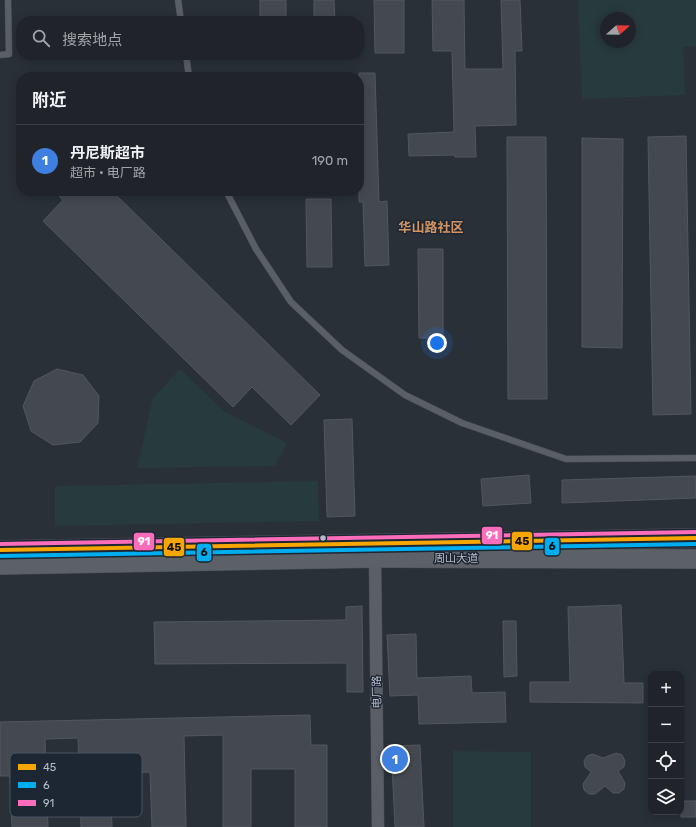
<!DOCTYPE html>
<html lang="zh">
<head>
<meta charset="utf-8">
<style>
	:root { --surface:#20242a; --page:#282c32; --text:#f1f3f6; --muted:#a2a4a8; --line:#3d4147; --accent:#db2777 }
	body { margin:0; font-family:Rubik,"Noto Sans SC",sans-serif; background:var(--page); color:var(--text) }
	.controls { position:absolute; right:12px; bottom:12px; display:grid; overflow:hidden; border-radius:8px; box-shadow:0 2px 10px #0003 }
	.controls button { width:36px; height:36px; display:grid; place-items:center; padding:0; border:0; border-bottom:1px solid var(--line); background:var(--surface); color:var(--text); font:20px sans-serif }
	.compass { position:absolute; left:600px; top:12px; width:36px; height:36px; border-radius:50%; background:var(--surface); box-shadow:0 2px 10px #0003; rotate:70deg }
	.you { position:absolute; left:437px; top:343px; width:14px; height:14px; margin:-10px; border:3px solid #fff; border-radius:50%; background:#1a73e8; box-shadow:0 0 0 6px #1a73e833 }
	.badge { display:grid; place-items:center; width:26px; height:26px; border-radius:50%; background:var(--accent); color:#fff; font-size:13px; font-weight:700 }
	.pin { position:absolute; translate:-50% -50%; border:2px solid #fff; box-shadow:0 1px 4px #0006 }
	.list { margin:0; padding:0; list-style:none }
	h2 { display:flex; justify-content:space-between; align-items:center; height:52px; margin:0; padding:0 16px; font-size:17px }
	h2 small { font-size:13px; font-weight:400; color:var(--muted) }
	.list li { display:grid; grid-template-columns:26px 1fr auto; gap:12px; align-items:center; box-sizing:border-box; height:72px; padding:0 16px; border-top:1px solid var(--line) }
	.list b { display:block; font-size:15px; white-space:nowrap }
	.list p { margin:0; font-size:13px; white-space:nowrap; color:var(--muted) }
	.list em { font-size:13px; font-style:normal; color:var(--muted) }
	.icon { flex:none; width:22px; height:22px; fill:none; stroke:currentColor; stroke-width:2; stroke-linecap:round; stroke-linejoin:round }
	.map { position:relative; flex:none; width:696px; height:827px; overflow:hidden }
	.search { position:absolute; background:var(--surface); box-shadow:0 2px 10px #0003; left:16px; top:16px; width:348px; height:44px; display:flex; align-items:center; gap:10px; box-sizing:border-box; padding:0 14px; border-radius:16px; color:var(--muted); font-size:15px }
	.panel { position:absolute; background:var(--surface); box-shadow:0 2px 10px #0003; left:16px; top:72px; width:348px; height:124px; border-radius:16px }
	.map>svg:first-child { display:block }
	.green { fill:#273a3e; fill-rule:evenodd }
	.building { fill:#444950; stroke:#52575f }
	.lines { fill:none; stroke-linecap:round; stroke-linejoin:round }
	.service-casing { stroke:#484c53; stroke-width:7 }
	.minor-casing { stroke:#484c53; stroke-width:13 }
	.primary-casing { stroke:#484c55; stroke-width:20 }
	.service { stroke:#5a5e66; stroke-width:6 }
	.minor { stroke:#5a5e66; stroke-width:12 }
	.primary { stroke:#5c6168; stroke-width:19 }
	.bus-1-casing { stroke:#1d2633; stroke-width:7 }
	.bus-2-casing { stroke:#1d2633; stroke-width:7 }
	.bus-3-casing { stroke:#1d2633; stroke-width:7 }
	.bus-1 { stroke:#f7a600; stroke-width:4 }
	.bus-2 { stroke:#00aeef; stroke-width:4 }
	.bus-3 { stroke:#fb6dba; stroke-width:4 }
	.bus-dot { fill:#b4bcc9; stroke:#1d2633; stroke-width:1.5 }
	.labels { text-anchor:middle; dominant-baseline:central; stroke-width:3; stroke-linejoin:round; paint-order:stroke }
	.street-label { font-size:11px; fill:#b4bcc9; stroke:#1d2633 }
	.quarter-label { font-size:13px; font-weight:bold; fill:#d59563; stroke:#1d2633 }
	.key { fill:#1d2633; stroke:#4a5360; stroke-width:1 }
	.key-label { font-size:11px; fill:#b4bcc9 }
	.line-badge { stroke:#1d2633; stroke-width:1.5 }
	.badge-label { font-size:11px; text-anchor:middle; font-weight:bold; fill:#fff }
	.pale-badge-label { font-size:11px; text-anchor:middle; font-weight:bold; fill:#111 }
</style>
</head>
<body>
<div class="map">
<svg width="696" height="827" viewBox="0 0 696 827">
	<rect width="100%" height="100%" fill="#2a3038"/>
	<path class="green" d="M 578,0 L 696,0 L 696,46 L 683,47 L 685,95 L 582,99 ZM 606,18 L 630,18 L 630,42 L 606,42 Z
		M 180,369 L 225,412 L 287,443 L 275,466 L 137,468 L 153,398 Z
		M 318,481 L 319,521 L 55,526 L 55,486 Z
		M 453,751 L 531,752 L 531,827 L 453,827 Z"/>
	<path class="building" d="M 260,0 L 286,0 L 286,21 L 260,21 Z
		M 314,0 L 334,0 L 335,21 L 314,21 Z
		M 374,0 L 404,0 L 404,53 L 375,53 Z
		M 432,0 L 464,0 L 465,69 L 503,69 L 501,0 L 520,0 L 522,51 L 515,51 L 516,125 L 475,126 L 476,157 L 455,157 L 455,155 L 409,156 L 408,134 L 454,132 L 452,51 L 433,51 Z
		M 359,73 L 375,73 L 379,202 L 387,201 L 389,265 L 365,266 L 363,202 L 359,202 Z
		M 686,136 L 691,414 L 653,415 L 648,137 Z
		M 507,137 L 546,137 L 547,399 L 508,399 Z
		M 582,138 L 623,139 L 622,348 L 582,347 Z
		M 54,191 L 112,191 L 320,395 L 291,425 L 252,387 L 233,407 L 43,221 L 63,200 Z
		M 306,199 L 331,199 L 332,267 L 307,267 Z
		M 418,249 L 443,249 L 443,338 L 419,338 Z
		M 57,369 L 83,375 L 99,396 L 98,423 L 80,442 L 53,445 L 31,431 L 23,406 L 34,381 Z
		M 352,419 L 355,516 L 327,517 L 324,420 Z
		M 529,475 L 531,503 L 483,506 L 481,479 Z
		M 696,476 L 696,498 L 562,503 L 562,480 Z
		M 621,605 L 624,683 L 643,683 L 643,703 L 530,702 L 530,682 L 570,682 L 568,607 Z
		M 362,606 L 363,692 L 347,692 L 347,663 L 155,664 L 154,622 L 346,620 L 346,607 Z
		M 503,621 L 516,621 L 517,676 L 504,677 Z
		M 416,634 L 417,678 L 471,676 L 472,693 L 505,692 L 506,722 L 419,724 L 418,695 L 390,696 L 387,635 Z
		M 310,715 L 311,745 L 327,745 L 327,827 L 295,827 L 295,769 L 251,769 L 251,827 L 223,827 L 223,735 L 184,736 L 186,827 L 152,827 L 150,772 L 110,774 L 112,827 L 81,827 L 78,738 L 45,739 L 48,827 L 12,827 L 10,776 L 0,776 L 0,722 Z
		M 420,745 L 424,827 L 395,827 L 391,746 Z
		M 616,753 L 622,755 L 625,761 L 624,767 L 618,771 L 625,783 L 624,789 L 619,793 L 613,793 L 605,786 L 595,794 L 589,794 L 584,790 L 583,784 L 591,772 L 585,767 L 584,761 L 587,756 L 593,754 L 603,758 Z
		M 681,801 L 696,801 L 696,817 L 681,817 Z"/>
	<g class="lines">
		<defs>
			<path id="service" d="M 178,0 L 181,21
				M 0,55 L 9,54 L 8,0
				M 186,55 L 189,77
				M 226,191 L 256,249 L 291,302 L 342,350 L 405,395 L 462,423 L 566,459 L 696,458"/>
			<path id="minor" d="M 375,558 L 378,827"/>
			<path id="primary" d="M 0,550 L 696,538
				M 0,565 L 375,558 L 696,559"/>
		</defs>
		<use href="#service" class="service-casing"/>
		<use href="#minor" class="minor-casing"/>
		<use href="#primary" class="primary-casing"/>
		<use href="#service" class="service"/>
		<use href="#minor" class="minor"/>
		<use href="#primary" class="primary"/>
		<defs>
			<path id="bus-1" d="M 0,550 L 696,538"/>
			<path id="bus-2" d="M 0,556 L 696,544"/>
			<path id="bus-3" d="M 0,544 L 696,532"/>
		</defs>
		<use href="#bus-1" class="bus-1-casing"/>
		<use href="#bus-2" class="bus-2-casing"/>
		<use href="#bus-3" class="bus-3-casing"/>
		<use href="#bus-1" class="bus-1"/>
		<use href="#bus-2" class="bus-2"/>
		<use href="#bus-3" class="bus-3"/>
	</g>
	<circle class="bus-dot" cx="323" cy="538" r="3.5"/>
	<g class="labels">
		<g class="street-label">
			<text x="456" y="558">周山大道</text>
			<text transform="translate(377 692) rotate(-91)">电厂路</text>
		</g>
		<g class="quarter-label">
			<text x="431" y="227">华山路社区</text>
		</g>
	</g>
	<rect x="10" y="753" width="132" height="64" rx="6" class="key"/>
	<rect x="18" y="764" width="18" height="6" fill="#f7a600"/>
	<rect x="18" y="782" width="18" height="6" fill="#00aeef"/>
	<rect x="18" y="800" width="18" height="6" fill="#fb6dba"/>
	<g class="key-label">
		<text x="43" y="771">45</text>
		<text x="43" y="789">6</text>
		<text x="43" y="807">91</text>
	</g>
	<g class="line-badge">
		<rect x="481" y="526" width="22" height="19" rx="4" fill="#fb6dba"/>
		<rect x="511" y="531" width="22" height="20" rx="4" fill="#f7a600"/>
		<rect x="133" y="532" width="22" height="19" rx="4" fill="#fb6dba"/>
		<rect x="544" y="537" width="16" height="19" rx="4" fill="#00aeef"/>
		<rect x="163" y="537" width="22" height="20" rx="4" fill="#f7a600"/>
		<rect x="196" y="543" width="16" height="19" rx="4" fill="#00aeef"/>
	</g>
	<g class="badge-label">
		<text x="492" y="539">91</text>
		<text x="144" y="545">91</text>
	</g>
	<g class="pale-badge-label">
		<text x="522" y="545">45</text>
		<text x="552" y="550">6</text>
		<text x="174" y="551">45</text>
		<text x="204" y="556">6</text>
	</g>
</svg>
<div class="controls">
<button>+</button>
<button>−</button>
<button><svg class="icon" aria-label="locate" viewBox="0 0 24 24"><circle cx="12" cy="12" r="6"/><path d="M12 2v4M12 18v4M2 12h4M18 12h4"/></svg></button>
<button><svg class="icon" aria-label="layers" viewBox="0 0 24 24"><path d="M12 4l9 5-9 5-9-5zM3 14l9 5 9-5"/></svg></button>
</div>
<svg class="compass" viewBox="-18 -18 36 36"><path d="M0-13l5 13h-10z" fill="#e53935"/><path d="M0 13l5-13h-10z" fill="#a2a4a8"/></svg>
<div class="you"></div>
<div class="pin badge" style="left:395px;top:759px;background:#3f7fe0">1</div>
<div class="search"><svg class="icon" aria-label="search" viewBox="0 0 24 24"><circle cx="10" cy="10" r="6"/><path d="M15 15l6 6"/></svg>搜索地点</div>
<section class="panel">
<h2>附近<small></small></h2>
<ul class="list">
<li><span class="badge" style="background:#3f7fe0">1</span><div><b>丹尼斯超市</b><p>超市 · 电厂路</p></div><em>190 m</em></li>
</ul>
</section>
</div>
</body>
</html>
